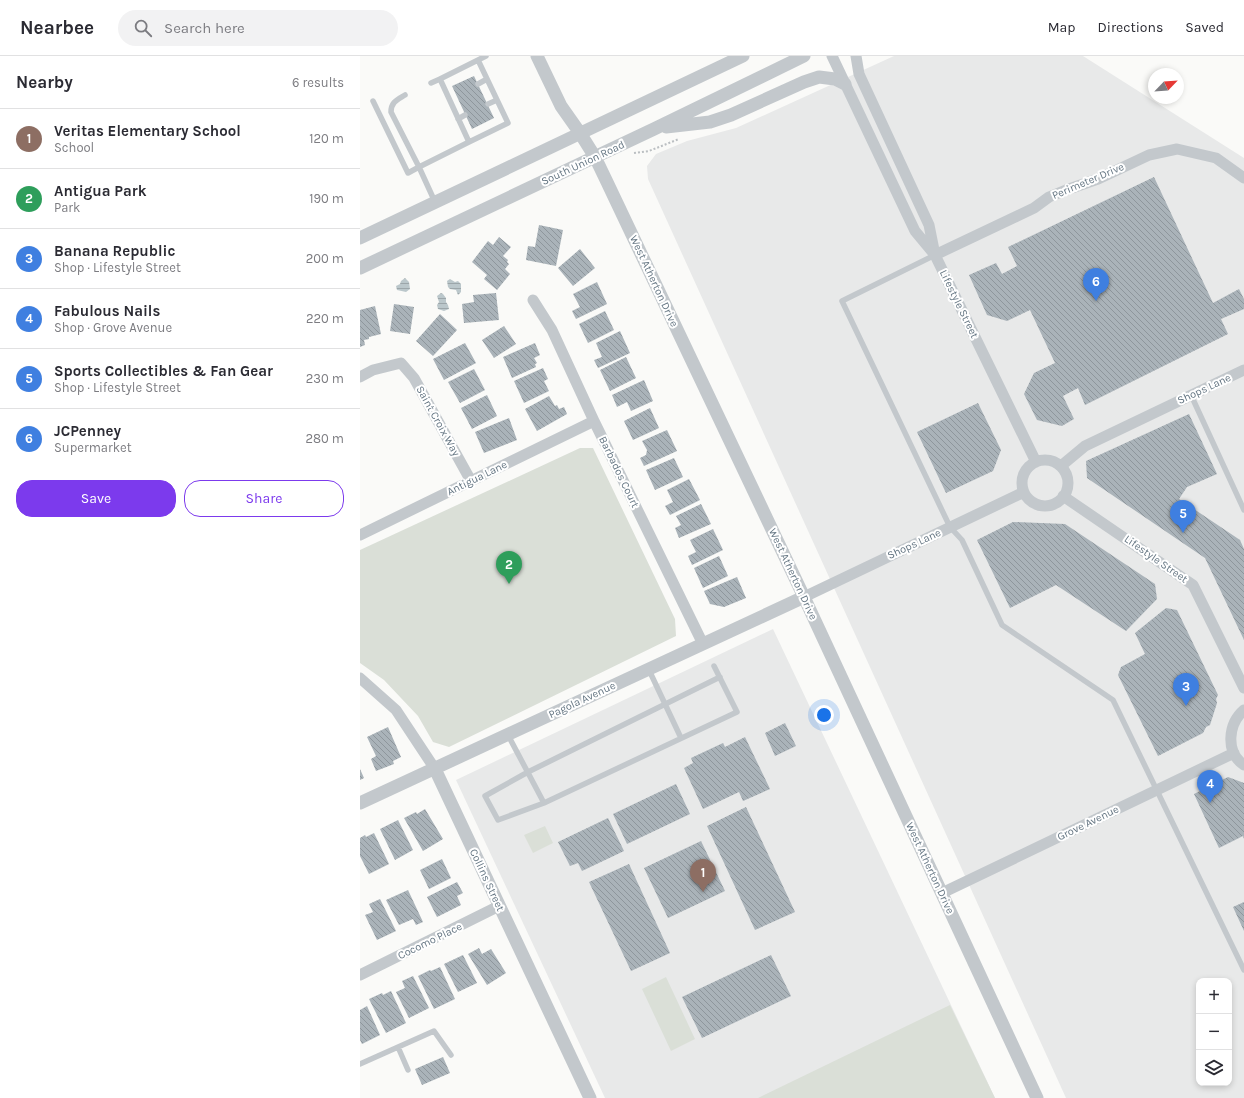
<!DOCTYPE html>
<html lang="en">
<head>
<meta charset="utf-8">
<style>
	:root { --surface:#fff; --page:#f2f2f3; --text:#2b2b33; --muted:#7c7c81; --line:#e1e1e2; --accent:#7c3aed }
	body { margin:0; font-family:Karla,sans-serif; background:var(--page); color:var(--text) }
	.controls { position:absolute; right:12px; bottom:12px; display:grid; overflow:hidden; border-radius:8px; box-shadow:0 2px 6px #0003 }
	.controls button { width:36px; height:36px; display:grid; place-items:center; padding:0; border:0; border-bottom:1px solid var(--line); background:var(--surface); color:var(--text); font:20px sans-serif }
	.compass { position:absolute; left:788px; top:12px; width:36px; height:36px; border-radius:50%; background:var(--surface); box-shadow:0 2px 6px #0003; rotate:65deg }
	.you { position:absolute; left:464px; top:659px; width:14px; height:14px; margin:-10px; border:3px solid #fff; border-radius:50%; background:#1a73e8; box-shadow:0 0 0 6px #1a73e833 }
	.badge { display:grid; place-items:center; width:26px; height:26px; border-radius:50%; background:var(--accent); color:#fff; font-size:13px; font-weight:700 }
	.pin { position:absolute; translate:-50% -33px; filter:drop-shadow(0 1px 2px #0008) }
	.pin::after { content:''; position:absolute; top:21px; width:14px; height:12px; background:inherit; clip-path:polygon(0 0,100% 0,50% 100%) }
	.list { margin:0; padding:0; list-style:none }
	h2 { display:flex; justify-content:space-between; align-items:center; height:52px; margin:0; padding:0 16px; font-size:17px }
	h2 small { font-size:13px; font-weight:400; color:var(--muted) }
	.list li { display:grid; grid-template-columns:26px 1fr auto; gap:12px; align-items:center; box-sizing:border-box; height:60px; padding:0 16px; border-top:1px solid var(--line) }
	.list b { display:block; font-size:15px; white-space:nowrap }
	.list p { margin:0; font-size:13px; white-space:nowrap; color:var(--muted) }
	.list em { font-size:13px; font-style:normal; color:var(--muted) }
	.actions { display:flex; gap:8px; padding:12px 16px }
	.actions a { flex:1; padding:9px 0; border:1px solid var(--accent); border-radius:16px; text-align:center; font-size:14px; color:var(--accent) }
	.actions .main { background:var(--accent); color:#fff }
	.icon { flex:none; width:22px; height:22px; fill:none; stroke:currentColor; stroke-width:2; stroke-linecap:round; stroke-linejoin:round }
	.map { position:relative; flex:none; width:884px; height:1042px; overflow:hidden }
	header { display:flex; align-items:center; gap:24px; box-sizing:border-box; height:56px; padding:0 20px; background:var(--surface); border-bottom:1px solid var(--line) }
	header strong { font-size:19px }
	nav { display:flex; gap:22px; margin-inline-start:auto; font-size:14px }
	.search { width:280px; height:36px; background:var(--page); display:flex; align-items:center; gap:10px; box-sizing:border-box; padding:0 14px; border-radius:22px; color:var(--muted); font-size:15px }
	main { display:flex }
	aside { flex:1; background:var(--surface) }
	.map>svg:first-child { display:block }
	.built { fill:#e8e9e9; fill-rule:evenodd }
	.green { fill:#dadfd7 }
	.water { fill:url(#water-rules) }
	.building { fill:url(#building-back-hatch) }
	.lines { fill:none; stroke-linecap:round; stroke-linejoin:round }
	.path { stroke:#bbbfc2; stroke-width:2; stroke-dasharray:2 2; stroke-linecap:butt }
	.service { stroke:#c3c8cc; stroke-width:5.5 }
	.minor { stroke:#c3c8cc; stroke-width:11 }
	.tertiary { stroke:#c3c8cc; stroke-width:13 }
	.labels { text-anchor:middle; dominant-baseline:central; stroke-width:4; stroke-linejoin:round; paint-order:stroke }
	.street-label { font-size:11px; fill:#657683; stroke:#fff }
</style>
</head>
<body>
<header>
<strong>Nearbee</strong>
<div class="search"><svg class="icon" aria-label="search" viewBox="0 0 24 24"><circle cx="10" cy="10" r="6"/><path d="M15 15l6 6"/></svg>Search here</div>
<nav><a>Map</a><a>Directions</a><a>Saved</a></nav>
</header>
<main>
<aside>
<h2>Nearby<small>6 results</small></h2>
<ul class="list">
<li><span class="badge" style="background:#8d6e63">1</span><div><b>Veritas Elementary School</b><p>School</p></div><em>120 m</em></li>
<li><span class="badge" style="background:#2e9e5b">2</span><div><b>Antigua Park</b><p>Park</p></div><em>190 m</em></li>
<li><span class="badge" style="background:#3f7fe0">3</span><div><b>Banana Republic</b><p>Shop · Lifestyle Street</p></div><em>200 m</em></li>
<li><span class="badge" style="background:#3f7fe0">4</span><div><b>Fabulous Nails</b><p>Shop · Grove Avenue</p></div><em>220 m</em></li>
<li><span class="badge" style="background:#3f7fe0">5</span><div><b>Sports Collectibles &amp; Fan Gear</b><p>Shop · Lifestyle Street</p></div><em>230 m</em></li>
<li><span class="badge" style="background:#3f7fe0">6</span><div><b>JCPenney</b><p>Supermarket</p></div><em>280 m</em></li>
</ul>
<div class="actions"><a class="main">Save</a><a>Share</a></div>
</aside>
<div class="map">
<svg width="884" height="1042" viewBox="0 0 884 1042">
	<defs>
		<pattern id="water-rules" width="6" height="5" patternUnits="userSpaceOnUse"><rect width="6" height="5" fill="#bbc7cb"/><path d="M0 2.5h6" fill="none" stroke="#9ca6aa"/></pattern>
		<pattern id="building-back-hatch" width="6" height="6" patternUnits="userSpaceOnUse"><rect width="6" height="6" fill="#aab3b9"/><path d="M-1 5l2 2M0 0l6 6M5-1l2 2" fill="none" stroke="#8e969c"/></pattern>
	</defs>
	<rect width="100%" height="100%" fill="#fafaf8"/>
	<path class="built" d="M 534,0 L 723,0 L 884,102 L 884,1042 L 706,1042 L 288,123 L 287,110 L 296,98 L 327,85 L 376,72 ZM 839,925 L 869,925 L 869,1027 L 839,1027 Z
		M 413,573 L 635,1042 L 245,1042 L 96,724 Z"/>
	<path class="green" d="M 220,392 L 233,392 L 315,563 L 316,580 L 89,691 L 73,686 L 58,660 L 24,624 L 0,607 L 0,494 Z
		M 185,770 L 193,787 L 173,797 L 164,779 Z
		M 306,921 L 335,983 L 311,995 L 282,933 Z
		M 590,949 L 635,1042 L 398,1042 Z"/>
	<path class="water" d="M 45,222 L 49,226 L 50,233 L 46,236 L 37,234 L 36,230 L 40,228 L 41,225 Z
		M 90,223 L 95,226 L 98,225 L 101,228 L 101,236 L 98,239 L 96,234 L 90,233 L 88,231 L 87,225 Z
		M 81,237 L 83,238 L 86,242 L 86,246 L 88,249 L 89,253 L 84,255 L 78,253 L 77,249 L 79,246 L 77,240 Z"/>
	<path class="building" d="M 114,20 L 134,62 L 112,73 L 92,30 Z
		M 794,121 L 853,247 L 879,233 L 884,243 L 884,253 L 861,263 L 868,278 L 725,349 L 718,332 L 703,340 L 714,363 L 702,370 L 677,364 L 664,338 L 674,317 L 695,307 L 670,254 L 647,265 L 627,259 L 609,219 L 636,207 L 642,218 L 657,210 L 648,191 Z
		M 179,169 L 203,174 L 196,210 L 166,204 L 168,190 L 175,191 Z
		M 139,181 L 151,191 L 143,200 L 148,204 L 147,206 L 149,208 L 145,213 L 150,218 L 137,234 L 124,223 L 127,219 L 112,206 L 128,185 L 133,189 Z
		M 220,193 L 235,212 L 213,230 L 198,212 Z
		M 237,226 L 247,248 L 216,263 L 212,255 L 220,251 L 213,238 Z
		M 136,237 L 139,264 L 104,267 L 102,248 L 114,246 L 113,239 Z
		M 34,248 L 54,251 L 50,278 L 30,275 Z
		M 15,250 L 21,278 L 9,281 L 9,283 L 4,284 L 5,289 L 0,291 L 0,254 Z
		M 245,255 L 254,274 L 228,287 L 219,268 Z
		M 80,258 L 97,274 L 73,300 L 56,285 Z
		M 144,270 L 156,288 L 134,302 L 122,284 Z
		M 260,275 L 270,297 L 238,312 L 234,304 L 242,301 L 236,287 Z
		M 105,287 L 116,307 L 84,324 L 73,303 Z
		M 175,287 L 180,299 L 174,302 L 177,307 L 175,308 L 176,311 L 152,322 L 143,301 Z
		M 266,301 L 276,322 L 250,335 L 240,314 Z
		M 183,312 L 188,323 L 184,325 L 189,335 L 164,347 L 154,325 Z
		M 114,313 L 125,334 L 100,347 L 88,326 Z
		M 284,324 L 293,345 L 271,355 L 267,346 L 257,351 L 252,339 Z
		M 127,339 L 137,360 L 112,373 L 101,352 Z
		M 189,340 L 195,350 L 197,349 L 199,353 L 204,351 L 207,358 L 177,375 L 165,353 Z
		M 618,347 L 641,394 L 633,415 L 586,437 L 557,376 Z
		M 290,352 L 299,372 L 273,384 L 264,365 Z
		M 829,358 L 857,418 L 827,431 L 819,443 L 880,484 L 884,493 L 884,584 L 845,502 L 727,422 L 726,405 Z
		M 149,362 L 157,384 L 124,397 L 115,376 Z
		M 307,374 L 317,395 L 284,410 L 280,402 L 286,399 L 287,394 L 282,385 Z
		M 314,402 L 323,421 L 295,434 L 286,414 Z
		M 329,423 L 340,444 L 310,459 L 305,450 L 313,446 L 307,434 Z
		M 341,448 L 351,468 L 319,482 L 315,472 L 321,469 L 316,460 Z
		M 653,466 L 705,468 L 795,528 L 797,543 L 766,575 L 696,529 L 650,552 L 617,484 Z
		M 353,473 L 363,494 L 332,509 L 328,500 L 336,496 L 330,484 Z
		M 359,500 L 368,520 L 343,532 L 334,512 Z
		M 377,521 L 386,542 L 364,551 L 350,548 L 344,535 Z
		M 806,552 L 817,554 L 858,639 L 856,643 L 857,647 L 850,669 L 846,671 L 843,677 L 798,700 L 758,619 L 761,611 L 785,598 L 775,577 Z
		M 425,667 L 436,690 L 415,700 L 405,677 Z
		M 28,671 L 41,701 L 33,705 L 34,708 L 16,715 L 11,703 L 16,700 L 7,681 Z
		M 385,681 L 410,733 L 383,745 L 379,736 L 343,753 L 324,712 L 333,707 L 331,702 L 363,687 L 365,691 Z
		M 0,713 L 4,722 L 0,724 Z
		M 868,721 L 884,727 L 884,783 L 883,780 L 859,792 L 834,738 Z
		M 316,728 L 330,758 L 267,788 L 253,758 Z
		M 386,751 L 435,856 L 395,874 L 347,770 Z
		M 65,753 L 83,783 L 63,795 L 44,762 L 56,756 L 57,758 Z
		M 248,762 L 264,795 L 222,815 L 218,807 L 210,810 L 198,786 Z
		M 38,764 L 53,794 L 35,804 L 20,773 Z
		M 14,777 L 29,808 L 9,818 L 0,800 L 0,782 L 5,779 L 6,781 Z
		M 341,785 L 365,835 L 308,862 L 284,812 Z
		M 82,803 L 91,822 L 69,833 L 60,814 Z
		M 269,808 L 310,897 L 271,915 L 229,826 Z
		M 97,826 L 103,837 L 97,840 L 101,849 L 77,861 L 67,841 Z
		M 48,834 L 63,866 L 56,869 L 53,863 L 39,869 L 26,844 Z
		M 20,843 L 36,875 L 17,884 L 5,859 L 13,856 L 9,848 Z
		M 884,846 L 884,875 L 873,851 Z
		M 119,892 L 122,898 L 131,893 L 146,917 L 127,929 L 108,898 Z
		M 103,899 L 117,927 L 98,936 L 84,908 Z
		M 411,899 L 431,940 L 342,982 L 322,941 Z
		M 80,911 L 95,943 L 74,953 L 58,920 L 70,914 L 71,915 Z
		M 53,920 L 69,952 L 49,962 L 36,936 L 45,932 L 42,925 Z
		M 31,935 L 46,967 L 26,977 L 9,943 L 22,937 L 23,939 Z
		M 7,950 L 20,979 L 2,988 L 0,984 L 0,954 Z
		M 83,1001 L 90,1017 L 62,1029 L 55,1013 Z"/>
	<g class="lines">
		<path class="path" d="M 274,97 L 289,95 L 319,83"/>
		<path class="service" d="M 71,27 L 80,23
			M 118,28 L 127,23
			M 13,45 L 48,117 L 59,111 L 31,56 C 31,46 37,44 45,39
			M 128,48 L 137,44
			M 98,63 L 105,59
			M 109,86 L 148,67 L 118,4
			M 75,146 L 59,111 L 109,86 L 80,23 L 126,0
			M 575,199 L 482,245 L 590,471 L 602,484 L 642,569 L 753,644 L 884,914
			M 831,339 L 884,454
			M 289,614 L 321,682
			M 148,679 L 184,747 L 138,764 L 125,740 L 168,716 L 360,621
			M 184,747 L 377,656 L 354,610
			M 38,991 L 48,1014
			M 0,1008 L 74,975 L 91,999"/>
		<path class="minor" d="M 472,0 L 555,175 L 575,199
			M 496,0 L 499,18 L 569,169 L 575,199 L 676,406
			M 575,199 L 674,152 L 689,141 L 706,134 L 738,123 L 789,99 L 817,93 L 856,102 L 884,122
			M 173,244 L 192,274 L 234,365 L 343,588
			M 0,321 L 13,314 L 41,307 L 54,322 L 111,425
			M662 427a23 23 0 1 1 46 0a23 23 0 1 1-46 0Z
			M 701,410 L 725,390 L 884,314
			M 703,440 L 833,529 L 884,632
			M 0,479 L 234,365
			M 444,541 L 664,436
			M 0,622 L 36,654 L 75,713
			M 884,654 C 868,668 865,696 884,709
			M 582,837 L 874,697
			M 0,919 L 139,850"/>
		<path class="tertiary" d="M 177,0 L 201,50 L 220,77 L 235,101 L 247,126 L 444,541 L 677,1042
			M 306,71 L 350,66 L 371,59 L 444,26 L 459,21 L 475,23 L 485,28
			M 0,182 L 383,0
			M 0,212 L 294,73 L 444,0
			M 75,713 L 230,1042
			M 0,747 L 444,541"/>
	</g>
	<g class="labels">
		<g class="street-label">
			<text transform="translate(223 107) rotate(-25)">South Union Road</text>
			<text transform="translate(728 125) rotate(-23)">Perimeter Drive</text>
			<text transform="translate(294 225) rotate(65)">West Atherton Drive</text>
			<text transform="translate(599 248) rotate(64)">Lifestyle Street</text>
			<text transform="translate(844 333) rotate(-25)">Shops Lane</text>
			<text transform="translate(78 365) rotate(61)">Saint Croix Way</text>
			<text transform="translate(259 416) rotate(64)">Barbados Court</text>
			<text transform="translate(117 422) rotate(-26)">Antigua Lane</text>
			<text transform="translate(554 488) rotate(-25)">Shops Lane</text>
			<text transform="translate(796 503) rotate(35)">Lifestyle Street</text>
			<text transform="translate(433 518) rotate(65)">West Atherton Drive</text>
			<text transform="translate(222 644) rotate(-25)">Pagola Avenue</text>
			<text transform="translate(728 767) rotate(-26)">Grove Avenue</text>
			<text transform="translate(570 812) rotate(65)">West Atherton Drive</text>
			<text transform="translate(127 824) rotate(65)">Collins Street</text>
			<text transform="translate(70 885) rotate(-26)">Cocomo Place</text>
		</g>
	</g>
</svg>
<div class="controls">
<button>+</button>
<button>−</button>
<button><svg class="icon" aria-label="layers" viewBox="0 0 24 24"><path d="M12 4l9 5-9 5-9-5zM3 14l9 5 9-5"/></svg></button>
</div>
<svg class="compass" viewBox="-18 -18 36 36"><path d="M0-13l5 13h-10z" fill="#e53935"/><path d="M0 13l5-13h-10z" fill="#7c7c81"/></svg>
<div class="you"></div>
<div class="pin badge" style="left:343px;top:836px;background:#8d6e63">1</div>
<div class="pin badge" style="left:149px;top:528px;background:#2e9e5b">2</div>
<div class="pin badge" style="left:826px;top:650px;background:#3f7fe0">3</div>
<div class="pin badge" style="left:850px;top:747px;background:#3f7fe0">4</div>
<div class="pin badge" style="left:823px;top:477px;background:#3f7fe0">5</div>
<div class="pin badge" style="left:736px;top:245px;background:#3f7fe0">6</div>
</div>
</main>
</body>
</html>
